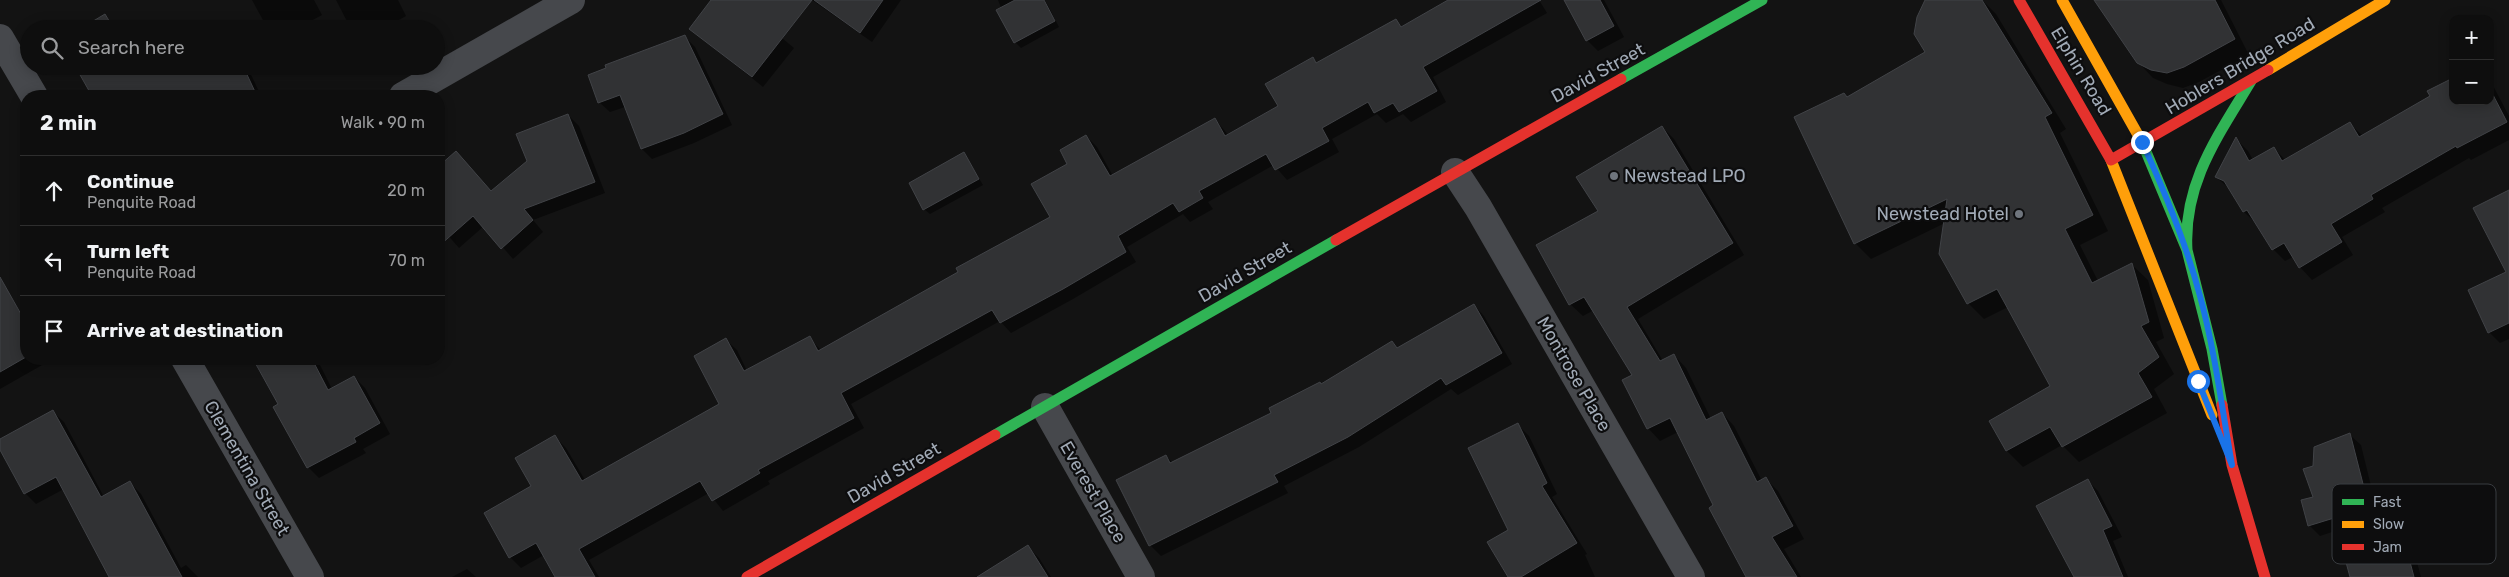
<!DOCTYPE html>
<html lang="en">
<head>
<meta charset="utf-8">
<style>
	:root { --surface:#0e0e0e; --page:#171717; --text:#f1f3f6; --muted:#9b9c9e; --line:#2e2e2e }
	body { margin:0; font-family:Rubik,sans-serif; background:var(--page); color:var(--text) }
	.controls { position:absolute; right:15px; top:15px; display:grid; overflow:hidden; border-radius:10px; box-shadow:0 2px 12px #0003 }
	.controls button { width:45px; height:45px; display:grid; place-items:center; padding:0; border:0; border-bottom:1px solid var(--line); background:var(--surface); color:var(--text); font:25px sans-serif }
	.stop { position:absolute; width:15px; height:15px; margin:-11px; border:4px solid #1a73e8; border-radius:50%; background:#fff }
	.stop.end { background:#1a73e8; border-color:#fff; box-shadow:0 1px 5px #0008 }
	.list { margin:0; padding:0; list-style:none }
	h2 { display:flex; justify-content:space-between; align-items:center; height:65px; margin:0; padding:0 20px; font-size:21px }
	h2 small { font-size:16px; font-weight:400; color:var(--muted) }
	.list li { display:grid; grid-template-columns:32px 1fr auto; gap:15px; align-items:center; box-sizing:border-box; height:70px; padding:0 20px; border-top:1px solid var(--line) }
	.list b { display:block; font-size:19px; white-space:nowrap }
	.list p { margin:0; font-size:16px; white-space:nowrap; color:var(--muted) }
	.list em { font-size:16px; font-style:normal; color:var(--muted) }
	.icon { flex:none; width:28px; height:28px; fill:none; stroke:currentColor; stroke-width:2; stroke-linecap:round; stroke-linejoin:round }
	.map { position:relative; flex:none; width:2509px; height:577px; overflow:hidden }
	.search { position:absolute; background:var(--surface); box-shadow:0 2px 12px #0003; left:20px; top:20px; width:425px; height:55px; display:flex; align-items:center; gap:12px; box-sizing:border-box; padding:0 18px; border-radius:28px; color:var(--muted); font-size:19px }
	.panel { position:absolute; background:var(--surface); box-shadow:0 2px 12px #0003; left:20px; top:90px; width:425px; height:275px; border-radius:20px }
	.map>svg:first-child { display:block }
	.shadow { fill:#0007 }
	.building { fill:#313234; stroke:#414347 }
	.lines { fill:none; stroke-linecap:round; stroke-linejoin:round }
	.street { stroke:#46484c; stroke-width:28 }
	.fast { stroke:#30b455; stroke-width:11 }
	.slow { stroke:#ff9f0a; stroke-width:11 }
	.jam { stroke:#e5322d; stroke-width:11 }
	.route { stroke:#1a73e8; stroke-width:6 }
	.poi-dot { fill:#6f757d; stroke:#0d0d0e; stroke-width:2 }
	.labels { text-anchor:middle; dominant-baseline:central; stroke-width:4.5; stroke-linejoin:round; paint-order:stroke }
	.street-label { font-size:18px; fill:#a1aab6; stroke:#0d0d0e }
	.poi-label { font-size:18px; fill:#a1aab6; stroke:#0d0d0e; text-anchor:start }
	.key { fill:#0d0d0e; stroke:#393c40; stroke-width:1 }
	.key-label { font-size:14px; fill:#a1aab6 }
</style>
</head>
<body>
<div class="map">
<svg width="2509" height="577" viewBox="0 0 2509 577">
	<rect width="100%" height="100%" fill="#131313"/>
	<path class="shadow" d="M 252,0 L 314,0 L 322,15 L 296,29 L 268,29 Z
		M 336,0 L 398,0 L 406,16 L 383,29 L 351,29 Z
		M 712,0 L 736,0 L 794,48 L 763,87 L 690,28 Z
		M 812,0 L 901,0 L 872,42 Z
		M 998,0 L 1045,0 L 1059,27 L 1021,48 L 1015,42 Z
		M 1447,0 L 1539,0 L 1547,13 L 1433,77 L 1446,102 L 1411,122 L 1403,114 L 1386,123 L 1377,114 L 1332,139 L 1339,152 L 1287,180 L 1274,165 L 1208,202 L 1213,209 L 1190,222 L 1183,214 L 1127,247 L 1136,262 L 1073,299 L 1011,333 L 1000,321 L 851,404 L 864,428 L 768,481 L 770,484 L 723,511 L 709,493 L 589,560 L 599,577 L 557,577 L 544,555 L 521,568 L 510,557 L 533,487 L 555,437 L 566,448 L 585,480 L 721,404 L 726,340 L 737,350 L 747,371 L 809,338 L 822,351 L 1051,218 L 1069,164 L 1086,136 L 1097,147 L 1113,176 L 1215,119 L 1229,136 L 1280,107 L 1312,59 L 1317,64 L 1395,20 L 1403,28 Z
		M 1565,0 L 1604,0 L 1624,37 L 1598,51 L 1587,40 Z
		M 1926,0 L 1982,0 L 1996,14 L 2066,129 L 2060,133 L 2108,231 L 2080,245 L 2098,281 L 2132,265 L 2148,280 L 2164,338 L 2156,342 L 2174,374 L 2154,389 L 2167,413 L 2079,462 L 2062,445 L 2023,467 L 2007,451 L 1991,421 L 2052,386 L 2008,307 L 1984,319 L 1968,303 L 1945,223 L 1871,259 L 1855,243 L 1848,98 L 1927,53 Z
		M 2097,0 L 2221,0 L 2249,55 L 2199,82 L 2183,88 L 2167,84 L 2153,78 L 2138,62 Z
		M 105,16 L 116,29 L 83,29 Z
		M 685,37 L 695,47 L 732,125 L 694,143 L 652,159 L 642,149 L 625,107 L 610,112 L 599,102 Z
		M 77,66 L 247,66 L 261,96 L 95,96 Z
		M 2490,80 L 2509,116 L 2509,140 L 2471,160 L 2469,158 L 2382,208 L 2385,212 L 2342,237 L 2353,255 L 2312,280 L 2300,267 L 2293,257 L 2285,261 L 2273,249 L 2257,224 L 2244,212 L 2231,190 L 2216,177 L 2236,139 L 2248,151 L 2253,160 L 2274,148 L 2286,161 L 2350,124 L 2363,136 L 2453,101 L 2490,101 Z
		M 568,115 L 579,126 L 605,193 L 533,220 L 543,232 L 513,259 L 484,226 L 459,248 L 439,225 L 439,167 L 456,153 L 492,192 L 528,161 Z
		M 1662,127 L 1674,139 L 1744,255 L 1638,319 L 1663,361 L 1674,355 L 1686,368 L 1711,419 L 1722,413 L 1734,426 L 1762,481 L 1766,479 L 1778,491 L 1804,539 L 1784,549 L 1801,577 L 1747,577 L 1678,432 L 1660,441 L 1648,428 L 1634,375 L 1594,310 L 1583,316 L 1570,304 L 1599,212 Z
		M 964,154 L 983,185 L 930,214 L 924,209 Z
		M 2509,275 L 2509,339 L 2500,343 L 2489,332 Z
		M 1474,305 L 1484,316 L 1512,364 L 1458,395 L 1451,389 L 1359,447 L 1284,486 L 1288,493 L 1161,556 L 1150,545 L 1166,456 L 1173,463 L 1273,414 L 1392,342 L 1398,349 Z
		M 16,308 L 26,317 L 26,359 L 51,360 L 0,389 L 0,317 Z
		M 255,359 L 317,359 L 332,389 L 354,377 L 365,388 L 390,434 L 363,449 L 366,453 L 319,478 L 308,467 L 280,404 Z
		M 53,412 L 64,422 L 104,497 L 130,483 L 141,494 L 181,568 L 186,565 L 198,577 L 114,577 L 64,489 L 36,504 L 25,493 L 0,447 L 0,441 Z
		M 1518,425 L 1529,436 L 1557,494 L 1552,497 L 1587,554 L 1585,555 L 1595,577 L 1510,577 L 1510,530 Z
		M 2350,435 L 2361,445 L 2381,527 L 2398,522 L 2409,533 L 2421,577 L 2351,577 L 2338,530 L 2320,536 L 2309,525 L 2315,498 L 2314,467 Z
		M 2088,481 L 2098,491 L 2122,537 L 2113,541 L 2128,577 L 2075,577 Z
		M 1028,547 L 1039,558 L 1051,577 L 979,577 Z
		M 467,569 L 476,577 L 452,577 Z"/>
	<path class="building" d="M 711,0 L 812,0 L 752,77 L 689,29 Z
		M 814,0 L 883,0 L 860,33 Z
		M 1015,0 L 1044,0 L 1055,21 L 1014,43 L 996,10 Z
		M 1448,0 L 1541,0 L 1423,67 L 1437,91 L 1399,112 L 1393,103 L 1374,113 L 1368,102 L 1322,128 L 1329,141 L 1275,170 L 1266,154 L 1199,191 L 1203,198 L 1179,212 L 1173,203 L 1118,236 L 1126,252 L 1063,289 L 1000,323 L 992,310 L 841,393 L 854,418 L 758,470 L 760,473 L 712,501 L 700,481 L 579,549 L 595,577 L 555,577 L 536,543 L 509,558 L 484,513 L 531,486 L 515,458 L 555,435 L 582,481 L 719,404 L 694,356 L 726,338 L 744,371 L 810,336 L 818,351 L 958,272 L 956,268 L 1050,217 L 1031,184 L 1067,164 L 1060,150 L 1086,135 L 1110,176 L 1215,118 L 1225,136 L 1278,106 L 1265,84 L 1313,57 L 1316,63 L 1396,19 L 1401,27 Z
		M 1564,0 L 1600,0 L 1614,26 L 1586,41 Z
		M 1925,0 L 1982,0 L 2052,113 L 2045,117 L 2093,215 L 2065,229 L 2092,283 L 2132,263 L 2149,322 L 2141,326 L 2159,357 L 2138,373 L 2152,397 L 2062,447 L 2050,427 L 2006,451 L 1989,421 L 2050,386 L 1997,289 L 1967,304 L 1939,254 L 1947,199 L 1854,244 L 1794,117 L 1844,93 L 1847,97 L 1925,52 L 1914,34 L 1917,17 Z
		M 2094,0 L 2215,0 L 2235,39 L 2184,67 L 2167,73 L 2151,70 L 2137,63 Z
		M 105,14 L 114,29 L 80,29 Z
		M 685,35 L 723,114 L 684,133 L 641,149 L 620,95 L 598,103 L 588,75 L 606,68 L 605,65 Z
		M 75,66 L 243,66 L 257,96 L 92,96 Z
		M 2453,78 L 2453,101 L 2490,101 L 2490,89 L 2507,122 L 2457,148 L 2456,146 L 2371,195 L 2373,199 L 2331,224 L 2342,242 L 2299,268 L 2284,243 L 2272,250 L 2247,210 L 2243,212 L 2224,181 L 2215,177 L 2236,137 L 2249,161 L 2274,147 L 2282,161 L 2350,122 L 2359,137 L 2430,96 L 2427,91 Z
		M 568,114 L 595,182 L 524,209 L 533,220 L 501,249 L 473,216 L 439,246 L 439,166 L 456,151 L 491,191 L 527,161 L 516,134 Z
		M 1662,126 L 1733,243 L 1627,307 L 1660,361 L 1674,354 L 1706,420 L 1722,412 L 1757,482 L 1766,477 L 1793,526 L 1772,537 L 1797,577 L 1746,577 L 1709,508 L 1713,505 L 1670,418 L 1647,429 L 1622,380 L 1632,375 L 1584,297 L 1569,305 L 1536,245 L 1598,211 L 1576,177 Z
		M 964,152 L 979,179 L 923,210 L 909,183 Z
		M 2509,190 L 2509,323 L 2488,333 L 2468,290 L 2506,272 L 2473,208 Z
		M 0,277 L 26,323 L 26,357 L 0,372 Z
		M 1474,304 L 1502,353 L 1446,385 L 1441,378 L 1348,437 L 1274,475 L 1278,482 L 1149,546 L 1116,480 L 1166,455 L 1170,463 L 1271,413 L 1269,408 L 1320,382 L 1321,384 L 1392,341 L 1397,348 Z
		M 253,359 L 312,359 L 328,390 L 354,376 L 380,423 L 354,438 L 356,442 L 307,468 L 273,407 L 278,404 Z
		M 53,410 L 101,497 L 130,481 L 182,577 L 109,577 L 56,477 L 24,494 L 0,450 L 0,439 Z
		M 1518,423 L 1547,483 L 1542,486 L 1577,543 L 1521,577 L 1508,577 L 1487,542 L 1508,530 L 1468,448 Z
		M 2350,433 L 2374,527 L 2399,521 L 2414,577 L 2350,577 L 2334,518 L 2308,526 L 2301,500 L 2313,497 L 2303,469 L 2313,466 L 2314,447 Z
		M 2088,479 L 2112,526 L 2103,530 L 2123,577 L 2074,577 L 2036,506 Z
		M 1028,545 L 1048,577 L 977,577 Z"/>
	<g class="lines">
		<path class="street" d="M 0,38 L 34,96
			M 403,96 L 571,0
			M 1455,172 L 1478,207 L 1691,577
			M 185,359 L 310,577
			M 1045,407 L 1141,577"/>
		<path class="fast" d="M 1621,79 L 1762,0
			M 2142,142 L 2187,250 L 2212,349 L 2222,405
			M 2187,250 C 2183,183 2218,136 2251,81
			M 995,435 L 1336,240"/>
		<path class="slow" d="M 2062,0 L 2142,142
			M 2268,70 L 2385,0
			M 2111,160 L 2212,415"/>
		<path class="jam" d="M 2019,0 L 2111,160 L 2268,70
			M 1336,240 L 1621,79
			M 2222,405 L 2232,465 L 2265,577
			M 747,577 L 995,435"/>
	</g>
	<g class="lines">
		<path class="route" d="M 2142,142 C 2165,192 2186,243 2200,296 C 2215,351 2222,409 2232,465 L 2198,381"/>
	</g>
	<g class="poi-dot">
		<circle cx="1614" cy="176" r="5"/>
		<circle cx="2019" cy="214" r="5"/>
	</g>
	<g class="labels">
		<g class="street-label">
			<text transform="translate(2240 66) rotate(-31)">Hoblers Bridge Road</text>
			<text transform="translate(2081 71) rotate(59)">Elphin Road</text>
			<text transform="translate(1598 73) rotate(-29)">David Street</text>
			<text transform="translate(1245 272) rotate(-30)">David Street</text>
			<text transform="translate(1574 374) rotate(60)">Montrose Place</text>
			<text transform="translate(247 468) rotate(60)">Clementina Street</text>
			<text transform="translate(894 473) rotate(-30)">David Street</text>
			<text transform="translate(1093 492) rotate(60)">Everest Place</text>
		</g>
		<g class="poi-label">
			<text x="1624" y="176">Newstead LPO</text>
			<text x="2009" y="214" text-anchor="end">Newstead Hotel</text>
		</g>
	</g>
	<rect x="2332" y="484" width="164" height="80" rx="8" class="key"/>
	<rect x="2342" y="499" width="22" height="6" fill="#30b455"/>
	<rect x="2342" y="521" width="22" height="7" fill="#ff9f0a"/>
	<rect x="2342" y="544" width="22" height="6" fill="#e5322d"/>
	<g class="key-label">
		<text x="2373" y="507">Fast</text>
		<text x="2373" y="529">Slow</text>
		<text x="2373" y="552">Jam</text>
	</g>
</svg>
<div class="controls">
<button>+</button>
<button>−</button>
</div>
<div class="stop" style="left:2198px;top:381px"></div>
<div class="stop end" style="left:2142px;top:142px"></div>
<div class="search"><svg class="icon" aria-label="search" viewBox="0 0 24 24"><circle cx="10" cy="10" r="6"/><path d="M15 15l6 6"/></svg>Search here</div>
<section class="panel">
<h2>2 min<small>Walk · 90 m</small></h2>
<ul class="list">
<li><svg class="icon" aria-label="ahead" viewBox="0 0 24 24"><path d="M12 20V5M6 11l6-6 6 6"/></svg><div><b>Continue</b><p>Penquite Road</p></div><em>20 m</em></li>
<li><svg class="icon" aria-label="left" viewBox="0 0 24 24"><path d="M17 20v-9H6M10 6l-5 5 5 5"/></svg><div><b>Turn left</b><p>Penquite Road</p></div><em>70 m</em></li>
<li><svg class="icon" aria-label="arrive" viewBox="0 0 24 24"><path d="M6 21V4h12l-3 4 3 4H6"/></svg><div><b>Arrive at destination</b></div></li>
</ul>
</section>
</div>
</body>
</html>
